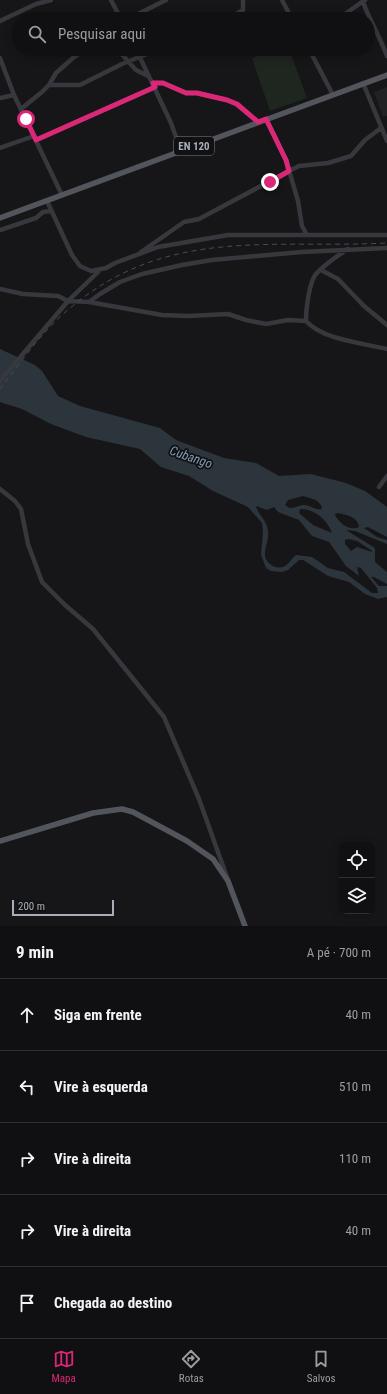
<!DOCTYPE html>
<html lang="pt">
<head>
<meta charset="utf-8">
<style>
	:root { --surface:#101012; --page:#19191b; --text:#f1f3f6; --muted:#9c9d9f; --line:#303032; --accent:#db2777 }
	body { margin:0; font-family:"Roboto Condensed",sans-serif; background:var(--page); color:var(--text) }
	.controls { position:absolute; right:12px; bottom:12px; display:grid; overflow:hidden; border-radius:8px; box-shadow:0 2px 10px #0003 }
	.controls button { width:36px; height:36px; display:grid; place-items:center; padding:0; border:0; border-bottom:1px solid var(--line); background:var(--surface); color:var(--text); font:20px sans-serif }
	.scale { position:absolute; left:12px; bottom:10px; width:102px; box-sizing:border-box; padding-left:4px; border:2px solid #a8adb8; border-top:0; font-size:11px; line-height:14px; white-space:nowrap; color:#a8adb8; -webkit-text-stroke:3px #111113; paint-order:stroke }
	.stop { position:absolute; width:12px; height:12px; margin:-9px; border:3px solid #db2777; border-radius:50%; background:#fff }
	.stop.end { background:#db2777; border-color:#fff; box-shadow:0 1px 4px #0008 }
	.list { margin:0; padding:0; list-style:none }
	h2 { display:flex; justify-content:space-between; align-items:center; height:52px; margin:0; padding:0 16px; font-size:17px }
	h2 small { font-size:13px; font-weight:400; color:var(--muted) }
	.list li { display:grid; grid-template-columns:26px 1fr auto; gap:12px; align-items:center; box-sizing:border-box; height:72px; padding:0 16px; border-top:1px solid var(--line) }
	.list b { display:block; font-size:15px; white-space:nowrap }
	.list em { font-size:13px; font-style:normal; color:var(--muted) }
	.icon { flex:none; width:22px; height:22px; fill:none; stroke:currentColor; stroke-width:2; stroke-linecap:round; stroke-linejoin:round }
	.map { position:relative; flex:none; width:387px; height:926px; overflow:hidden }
	.search { position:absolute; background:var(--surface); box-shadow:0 2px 10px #0003; left:12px; right:12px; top:12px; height:44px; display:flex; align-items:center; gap:10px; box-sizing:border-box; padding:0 14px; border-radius:22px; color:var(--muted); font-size:15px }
	.sheet { height:412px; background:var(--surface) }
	nav { display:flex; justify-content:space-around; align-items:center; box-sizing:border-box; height:56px; border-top:1px solid var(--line); background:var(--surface); font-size:11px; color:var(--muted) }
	nav a { display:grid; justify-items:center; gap:2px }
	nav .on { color:var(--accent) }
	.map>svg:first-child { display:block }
	.built { fill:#222225 }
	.pitch { fill:#1e261f }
	.water { fill:#2c353c; fill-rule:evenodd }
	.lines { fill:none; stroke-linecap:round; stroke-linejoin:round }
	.minor { stroke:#37383d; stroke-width:4.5 }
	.major { stroke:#53555c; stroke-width:5.5 }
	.rail { stroke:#4a4c52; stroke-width:1; stroke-dasharray:5 4; stroke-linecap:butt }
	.route { stroke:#db2777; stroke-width:5 }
	.labels { text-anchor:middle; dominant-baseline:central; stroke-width:3.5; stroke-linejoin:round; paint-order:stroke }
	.shield { fill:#111113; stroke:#7b7e86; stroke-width:1 }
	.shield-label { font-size:11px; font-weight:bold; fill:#a8adb8 }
	.water-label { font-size:13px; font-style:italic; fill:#7f9bb3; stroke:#111113 }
</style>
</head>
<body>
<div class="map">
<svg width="387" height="926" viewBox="0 0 387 926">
	<rect width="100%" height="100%" fill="#161618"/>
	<path class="built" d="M 387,87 L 387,116 L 383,117 L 374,92 Z"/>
	<path class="pitch" d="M 277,49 L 289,49 L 307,98 L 270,111 L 252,58 Z"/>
	<path class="water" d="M 0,349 L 35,365 L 42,371 L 58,396 L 80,406 L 160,428 L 176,440 L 224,458 L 256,463 L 279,476 L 311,474 L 346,483 L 365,491 L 387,507 L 387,537 L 368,527 L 364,528 L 377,537 L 387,540 L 387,544 L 355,531 L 346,530 L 375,548 L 375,562 L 387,572 L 387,584 L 374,577 L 371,577 L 379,586 L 387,586 L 387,597 L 378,599 L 365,594 L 349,582 L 328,576 L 303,560 L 299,560 L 288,570 L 282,572 L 271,571 L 266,568 L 261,555 L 263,533 L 262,523 L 248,507 L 213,491 L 189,476 L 161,467 L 140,449 L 86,437 L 51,424 L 22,409 L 0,402 ZM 303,496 L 316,500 L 321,505 L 322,509 C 315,511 310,504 303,505 C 296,506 291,511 285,505 L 288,500 ZM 256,506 L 267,510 L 274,507 L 278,512 L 299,520 L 312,536 L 329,542 L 346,566 L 359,576 L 357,567 L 361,568 L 377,588 L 378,593 L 372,593 L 344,572 L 328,568 L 312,557 L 296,555 C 292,558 290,563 285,566 C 281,568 277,568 273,566 C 257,557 270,544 268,531 C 267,520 258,515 256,506 ZM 300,509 C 313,508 328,520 332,533 L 313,525 L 299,513 ZM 338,513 C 347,515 358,517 359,527 C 349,531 341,524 336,517 L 335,514 ZM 348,539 L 357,541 L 371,550 L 372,552 L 357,547 L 351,551 L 345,544 L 345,540 Z"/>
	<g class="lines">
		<path class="minor" d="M 111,0 L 121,19
			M 282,0 L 292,19
			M 363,2 C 370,21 380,37 387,56
			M 128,19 L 166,0
			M 228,19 L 243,10 L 243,0
			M 334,19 L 345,14 L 365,0
			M 0,21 L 36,4 L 51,0
			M 117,49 L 136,70 L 148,76
			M 136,49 L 171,123 L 181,151
			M 309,49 L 333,95
			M 0,58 L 14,95 L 62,195
			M 153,83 L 163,83 L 186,93 L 197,93 L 227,100 L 237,105 L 258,122
			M 363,83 L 387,141
			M 49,85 L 80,85 L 122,64 L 159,49
			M 0,98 L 14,95
			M 21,109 L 42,92 L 49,85 L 56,73 L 73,58 L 84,50 L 95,49
			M 266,119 L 286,160 L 298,201 L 302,226 L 307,235
			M 36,140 L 155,87
			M 0,148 L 34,136
			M 47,201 L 72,255 L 80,266 L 91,271 L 106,268 L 115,263 L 158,247 L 228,235 L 387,235
			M 0,230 L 36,218 L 43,212 L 51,211
			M 141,252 L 184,222 L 199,219 L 289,171 L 299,166 L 328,163 L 351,156 L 365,140 L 381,128
			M 321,270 L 338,279 L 364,306 L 387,325
			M 0,289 L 23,294 L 58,296 L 68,301 L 98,272
			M 89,302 L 162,315 L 189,316 L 228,314 L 246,320 L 266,324 L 288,320 L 306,321 C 306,310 309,282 316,274 C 325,264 337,256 348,249
			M 306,321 C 323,340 363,343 387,349
			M 0,381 L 68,301 L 89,302 L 100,294 L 120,282 L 142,274 L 182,265 L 212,260 L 302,252 L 387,248
			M 379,487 L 387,476
			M 0,489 L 15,501 L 21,509 L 28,544 L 42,582 L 65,605 L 93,629 L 164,717 L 199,799 L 228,880"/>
		<path class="major" d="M 0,218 L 387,75
			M 0,841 L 93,813 L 122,809 L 133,812 L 187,841 L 213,859 L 228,881 L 245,926"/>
		<path class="rail" d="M 0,389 C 21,362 42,331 69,309 C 166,226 270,249 387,243"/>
	</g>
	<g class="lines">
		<path class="route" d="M 26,119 L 36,140 L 155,87 L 153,83 L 163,83 L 186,93 L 197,93 L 227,100 L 237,104 L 258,122 L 266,119 L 286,160 L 289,171 L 270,182"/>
	</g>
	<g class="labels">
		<rect class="shield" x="174" y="137" width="40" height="18" rx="3"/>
		<g class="shield-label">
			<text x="194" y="146">EN 120</text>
		</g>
		<g class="water-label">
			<text transform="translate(191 457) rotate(19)">Cubango</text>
		</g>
	</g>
</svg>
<div class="controls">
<button><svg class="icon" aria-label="locate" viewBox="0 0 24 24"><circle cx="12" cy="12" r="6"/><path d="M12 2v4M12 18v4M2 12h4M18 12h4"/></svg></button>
<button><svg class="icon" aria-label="layers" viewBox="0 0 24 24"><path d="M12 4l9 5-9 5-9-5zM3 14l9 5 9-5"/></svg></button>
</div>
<div class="scale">200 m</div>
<div class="stop" style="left:26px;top:119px"></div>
<div class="stop end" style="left:270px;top:182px"></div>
<div class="search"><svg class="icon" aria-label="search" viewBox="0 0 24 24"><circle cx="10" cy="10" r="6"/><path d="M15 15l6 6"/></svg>Pesquisar aqui</div>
</div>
<section class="sheet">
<h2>9 min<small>A pé · 700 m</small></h2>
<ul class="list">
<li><svg class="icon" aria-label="ahead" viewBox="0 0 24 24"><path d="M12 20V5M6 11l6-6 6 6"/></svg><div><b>Siga em frente</b></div><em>40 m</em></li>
<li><svg class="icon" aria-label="left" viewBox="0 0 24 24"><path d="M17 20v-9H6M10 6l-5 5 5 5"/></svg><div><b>Vire à esquerda</b></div><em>510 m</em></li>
<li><svg class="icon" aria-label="right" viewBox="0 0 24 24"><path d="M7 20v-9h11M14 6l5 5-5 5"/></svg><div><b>Vire à direita</b></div><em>110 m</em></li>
<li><svg class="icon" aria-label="right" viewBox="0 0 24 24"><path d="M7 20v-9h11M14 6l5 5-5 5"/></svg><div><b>Vire à direita</b></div><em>40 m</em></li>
<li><svg class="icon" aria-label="arrive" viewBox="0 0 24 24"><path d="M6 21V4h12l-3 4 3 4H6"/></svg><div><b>Chegada ao destino</b></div></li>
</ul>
</section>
<nav>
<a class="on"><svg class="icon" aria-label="map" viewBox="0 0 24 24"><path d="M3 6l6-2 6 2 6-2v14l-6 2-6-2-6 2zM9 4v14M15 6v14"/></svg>Mapa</a>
<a><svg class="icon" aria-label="directions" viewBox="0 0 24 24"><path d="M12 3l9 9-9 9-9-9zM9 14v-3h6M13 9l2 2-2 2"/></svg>Rotas</a>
<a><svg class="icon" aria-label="saved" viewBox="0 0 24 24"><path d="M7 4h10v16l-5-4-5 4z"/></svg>Salvos</a>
</nav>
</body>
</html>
